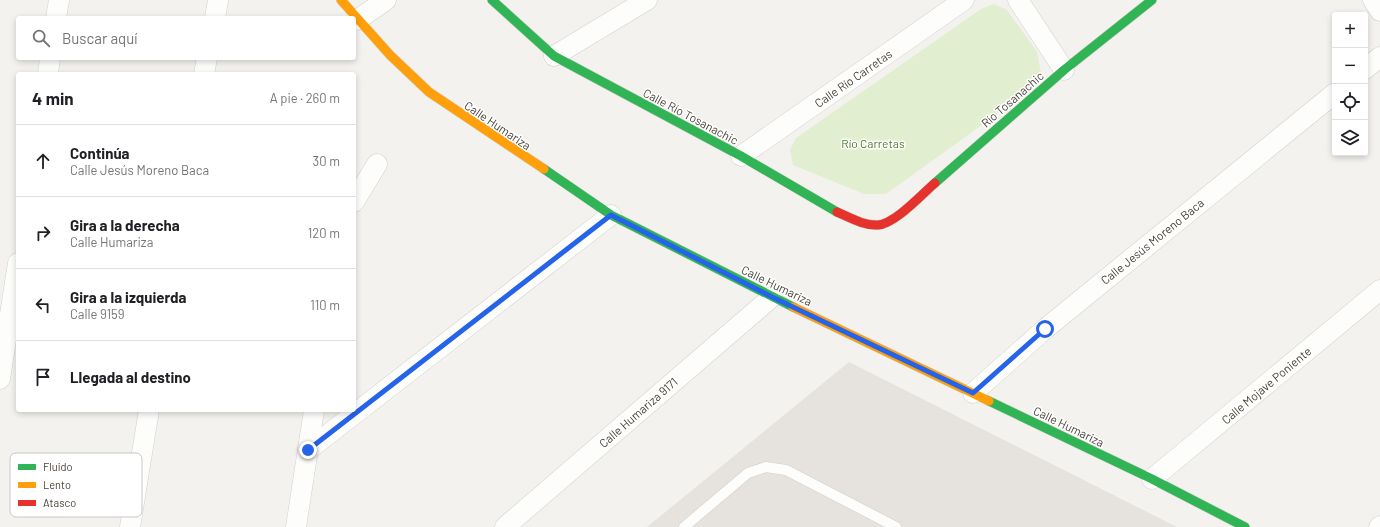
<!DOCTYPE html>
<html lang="es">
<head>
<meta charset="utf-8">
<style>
	:root { --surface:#fff; --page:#f2f2f2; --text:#202124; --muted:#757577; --line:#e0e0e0 }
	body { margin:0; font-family:Barlow,sans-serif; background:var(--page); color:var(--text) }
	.controls { position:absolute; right:12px; top:12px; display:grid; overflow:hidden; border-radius:4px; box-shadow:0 2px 6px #0003 }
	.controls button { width:36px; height:36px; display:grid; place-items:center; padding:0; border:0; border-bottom:1px solid var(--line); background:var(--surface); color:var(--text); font:20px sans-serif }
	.stop { position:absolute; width:12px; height:12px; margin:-9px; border:3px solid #2563eb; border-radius:50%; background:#fff }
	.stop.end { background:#2563eb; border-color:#fff; box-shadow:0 1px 4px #0008 }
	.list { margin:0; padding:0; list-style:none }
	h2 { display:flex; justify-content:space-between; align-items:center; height:52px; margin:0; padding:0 16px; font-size:17px }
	h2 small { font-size:13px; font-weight:400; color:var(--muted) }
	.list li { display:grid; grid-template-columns:26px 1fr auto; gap:12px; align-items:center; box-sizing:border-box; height:72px; padding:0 16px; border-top:1px solid var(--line) }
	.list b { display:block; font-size:15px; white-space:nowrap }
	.list p { margin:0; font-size:13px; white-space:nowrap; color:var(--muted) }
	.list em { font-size:13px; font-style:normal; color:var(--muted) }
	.icon { flex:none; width:22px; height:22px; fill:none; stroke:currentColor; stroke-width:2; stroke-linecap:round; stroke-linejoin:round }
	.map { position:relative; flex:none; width:1380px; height:527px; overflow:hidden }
	.search { position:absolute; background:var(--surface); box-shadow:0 2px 6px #0003; left:16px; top:16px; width:340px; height:44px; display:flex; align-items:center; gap:10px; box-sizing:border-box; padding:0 14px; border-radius:4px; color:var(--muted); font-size:15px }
	.panel { position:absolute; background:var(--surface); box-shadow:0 2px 6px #0003; left:16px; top:72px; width:340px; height:340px; border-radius:4px }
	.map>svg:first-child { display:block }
	.industrial { fill:#e6e2de }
	.green { fill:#e1eecf }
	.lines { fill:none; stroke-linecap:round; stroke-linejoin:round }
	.lane-casing { stroke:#d2d0cb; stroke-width:11 }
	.street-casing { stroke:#d2d0cb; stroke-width:21 }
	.fast-casing { stroke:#d3cfc5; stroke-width:10 }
	.slow-casing { stroke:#d3cfc5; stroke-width:10 }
	.jam-casing { stroke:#d3cfc5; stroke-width:10 }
	.lane { stroke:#fdfdfc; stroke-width:10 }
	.street { stroke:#fdfdfc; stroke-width:20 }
	.fast { stroke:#30b455; stroke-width:9 }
	.slow { stroke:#ff9f0a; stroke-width:9 }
	.jam { stroke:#e5322d; stroke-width:9 }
	.route { stroke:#2563eb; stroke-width:5 }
	.labels { text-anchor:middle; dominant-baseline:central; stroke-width:3; stroke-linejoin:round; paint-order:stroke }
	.street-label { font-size:12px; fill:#4b4439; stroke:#fff }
	.park-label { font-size:12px; fill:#4a7f2a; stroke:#fff }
	.key { fill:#fff; stroke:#c9c7c4; stroke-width:1 }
	.key-label { font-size:11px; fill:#4b4439 }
</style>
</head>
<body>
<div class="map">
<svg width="1380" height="527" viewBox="0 0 1380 527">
	<rect width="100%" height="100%" fill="#f4f2ee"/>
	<path class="industrial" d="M 849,362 L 1177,527 L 647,527 Z"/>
	<path class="green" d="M 994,4 L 1007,10 L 1037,52 L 1041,73 L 1032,89 L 886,194 L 864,194 L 793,165 L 790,150 L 796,138 L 981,9 Z"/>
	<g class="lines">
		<defs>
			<path id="lane" d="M 684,527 L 748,473 L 766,467 L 786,470 L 896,527"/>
			<path id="street" d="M 1018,0 L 1064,70
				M 1373,0 L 1380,11
				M 56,18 L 59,0
				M 215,18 L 218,0
				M 357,20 L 386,0
				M 554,56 L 647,0
				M 1365,69 L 1380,57
				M 48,74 L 50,58
				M 204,74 L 207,58
				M 741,156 L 964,0
				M 354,202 L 377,164
				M 0,379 L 18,263
				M 973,393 L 1045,329 L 1335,93
				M 308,450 L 611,215
				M 1152,479 L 1380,290
				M 130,527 L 149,410
				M 296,527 L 314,410
				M 505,527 L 772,297
				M 1379,527 L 1380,526"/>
			<path id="fast" d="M 492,0 L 554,56 L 741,156 L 837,212
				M 544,169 L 611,215 L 793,307
				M 935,183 L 1064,70 L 1152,0
				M 989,401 L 1152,479 L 1245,527"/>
			<path id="slow" d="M 341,0 L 390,55 L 429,92 L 544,169
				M 793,307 L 989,401"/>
			<path id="jam" d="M 837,212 C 849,217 864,226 878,225 C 895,224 922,194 935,183"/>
		</defs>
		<use href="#lane" class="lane-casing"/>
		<use href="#street" class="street-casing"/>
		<use href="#fast" class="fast-casing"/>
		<use href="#slow" class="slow-casing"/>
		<use href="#jam" class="jam-casing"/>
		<use href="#lane" class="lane"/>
		<use href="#street" class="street"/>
		<use href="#fast" class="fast"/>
		<use href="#slow" class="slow"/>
		<use href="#jam" class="jam"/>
	</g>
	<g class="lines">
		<path class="route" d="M 308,450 L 611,215 L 772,297 L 973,393 L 1045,329"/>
	</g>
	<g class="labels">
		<g class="street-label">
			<text transform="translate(853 78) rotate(-35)">Calle Río Carretas</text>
			<text transform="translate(1012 99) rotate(-41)">Río Tosanachic</text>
			<text transform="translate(691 116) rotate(28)">Calle Río Tosanachic</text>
			<text transform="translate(498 125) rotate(34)">Calle Humariza</text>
			<text transform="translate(1152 241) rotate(-39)">Calle Jesús Moreno Baca</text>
			<text transform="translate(777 285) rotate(26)">Calle Humariza</text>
			<text transform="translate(1266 385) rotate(-40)">Calle Mojave Poniente</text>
			<text transform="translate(638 412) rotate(-41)">Calle Humariza 9171</text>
			<text transform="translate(1069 426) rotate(26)">Calle Humariza</text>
		</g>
		<g class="park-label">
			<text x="873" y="143">Río Carretas</text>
		</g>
	</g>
	<rect x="10" y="453" width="132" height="64" rx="6" class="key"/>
	<rect x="18" y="464" width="18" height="6" fill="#30b455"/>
	<rect x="18" y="482" width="18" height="6" fill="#ff9f0a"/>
	<rect x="18" y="500" width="18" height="6" fill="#e5322d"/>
	<g class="key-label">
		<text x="43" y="471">Fluido</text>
		<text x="43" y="489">Lento</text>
		<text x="43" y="507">Atasco</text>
	</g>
</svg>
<div class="controls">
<button>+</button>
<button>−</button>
<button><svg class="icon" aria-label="locate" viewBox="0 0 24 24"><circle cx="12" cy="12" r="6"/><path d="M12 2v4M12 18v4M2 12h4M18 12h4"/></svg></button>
<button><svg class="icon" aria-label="layers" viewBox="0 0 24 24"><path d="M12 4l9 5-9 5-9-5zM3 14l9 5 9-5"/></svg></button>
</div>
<div class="stop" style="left:1045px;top:329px"></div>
<div class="stop end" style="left:308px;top:450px"></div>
<div class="search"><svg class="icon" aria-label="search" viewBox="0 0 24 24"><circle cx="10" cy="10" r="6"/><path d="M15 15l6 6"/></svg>Buscar aquí</div>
<section class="panel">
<h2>4 min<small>A pie · 260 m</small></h2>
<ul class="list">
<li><svg class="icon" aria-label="ahead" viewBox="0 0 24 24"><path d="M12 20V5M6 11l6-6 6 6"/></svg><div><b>Continúa</b><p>Calle Jesús Moreno Baca</p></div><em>30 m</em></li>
<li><svg class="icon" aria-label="right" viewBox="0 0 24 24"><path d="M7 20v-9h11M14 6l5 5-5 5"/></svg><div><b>Gira a la derecha</b><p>Calle Humariza</p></div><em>120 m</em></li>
<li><svg class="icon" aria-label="left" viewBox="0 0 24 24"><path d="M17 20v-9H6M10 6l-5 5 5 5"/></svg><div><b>Gira a la izquierda</b><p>Calle 9159</p></div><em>110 m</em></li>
<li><svg class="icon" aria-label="arrive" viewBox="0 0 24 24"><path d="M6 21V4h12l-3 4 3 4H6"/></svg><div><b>Llegada al destino</b></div></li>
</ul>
</section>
</div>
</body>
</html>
